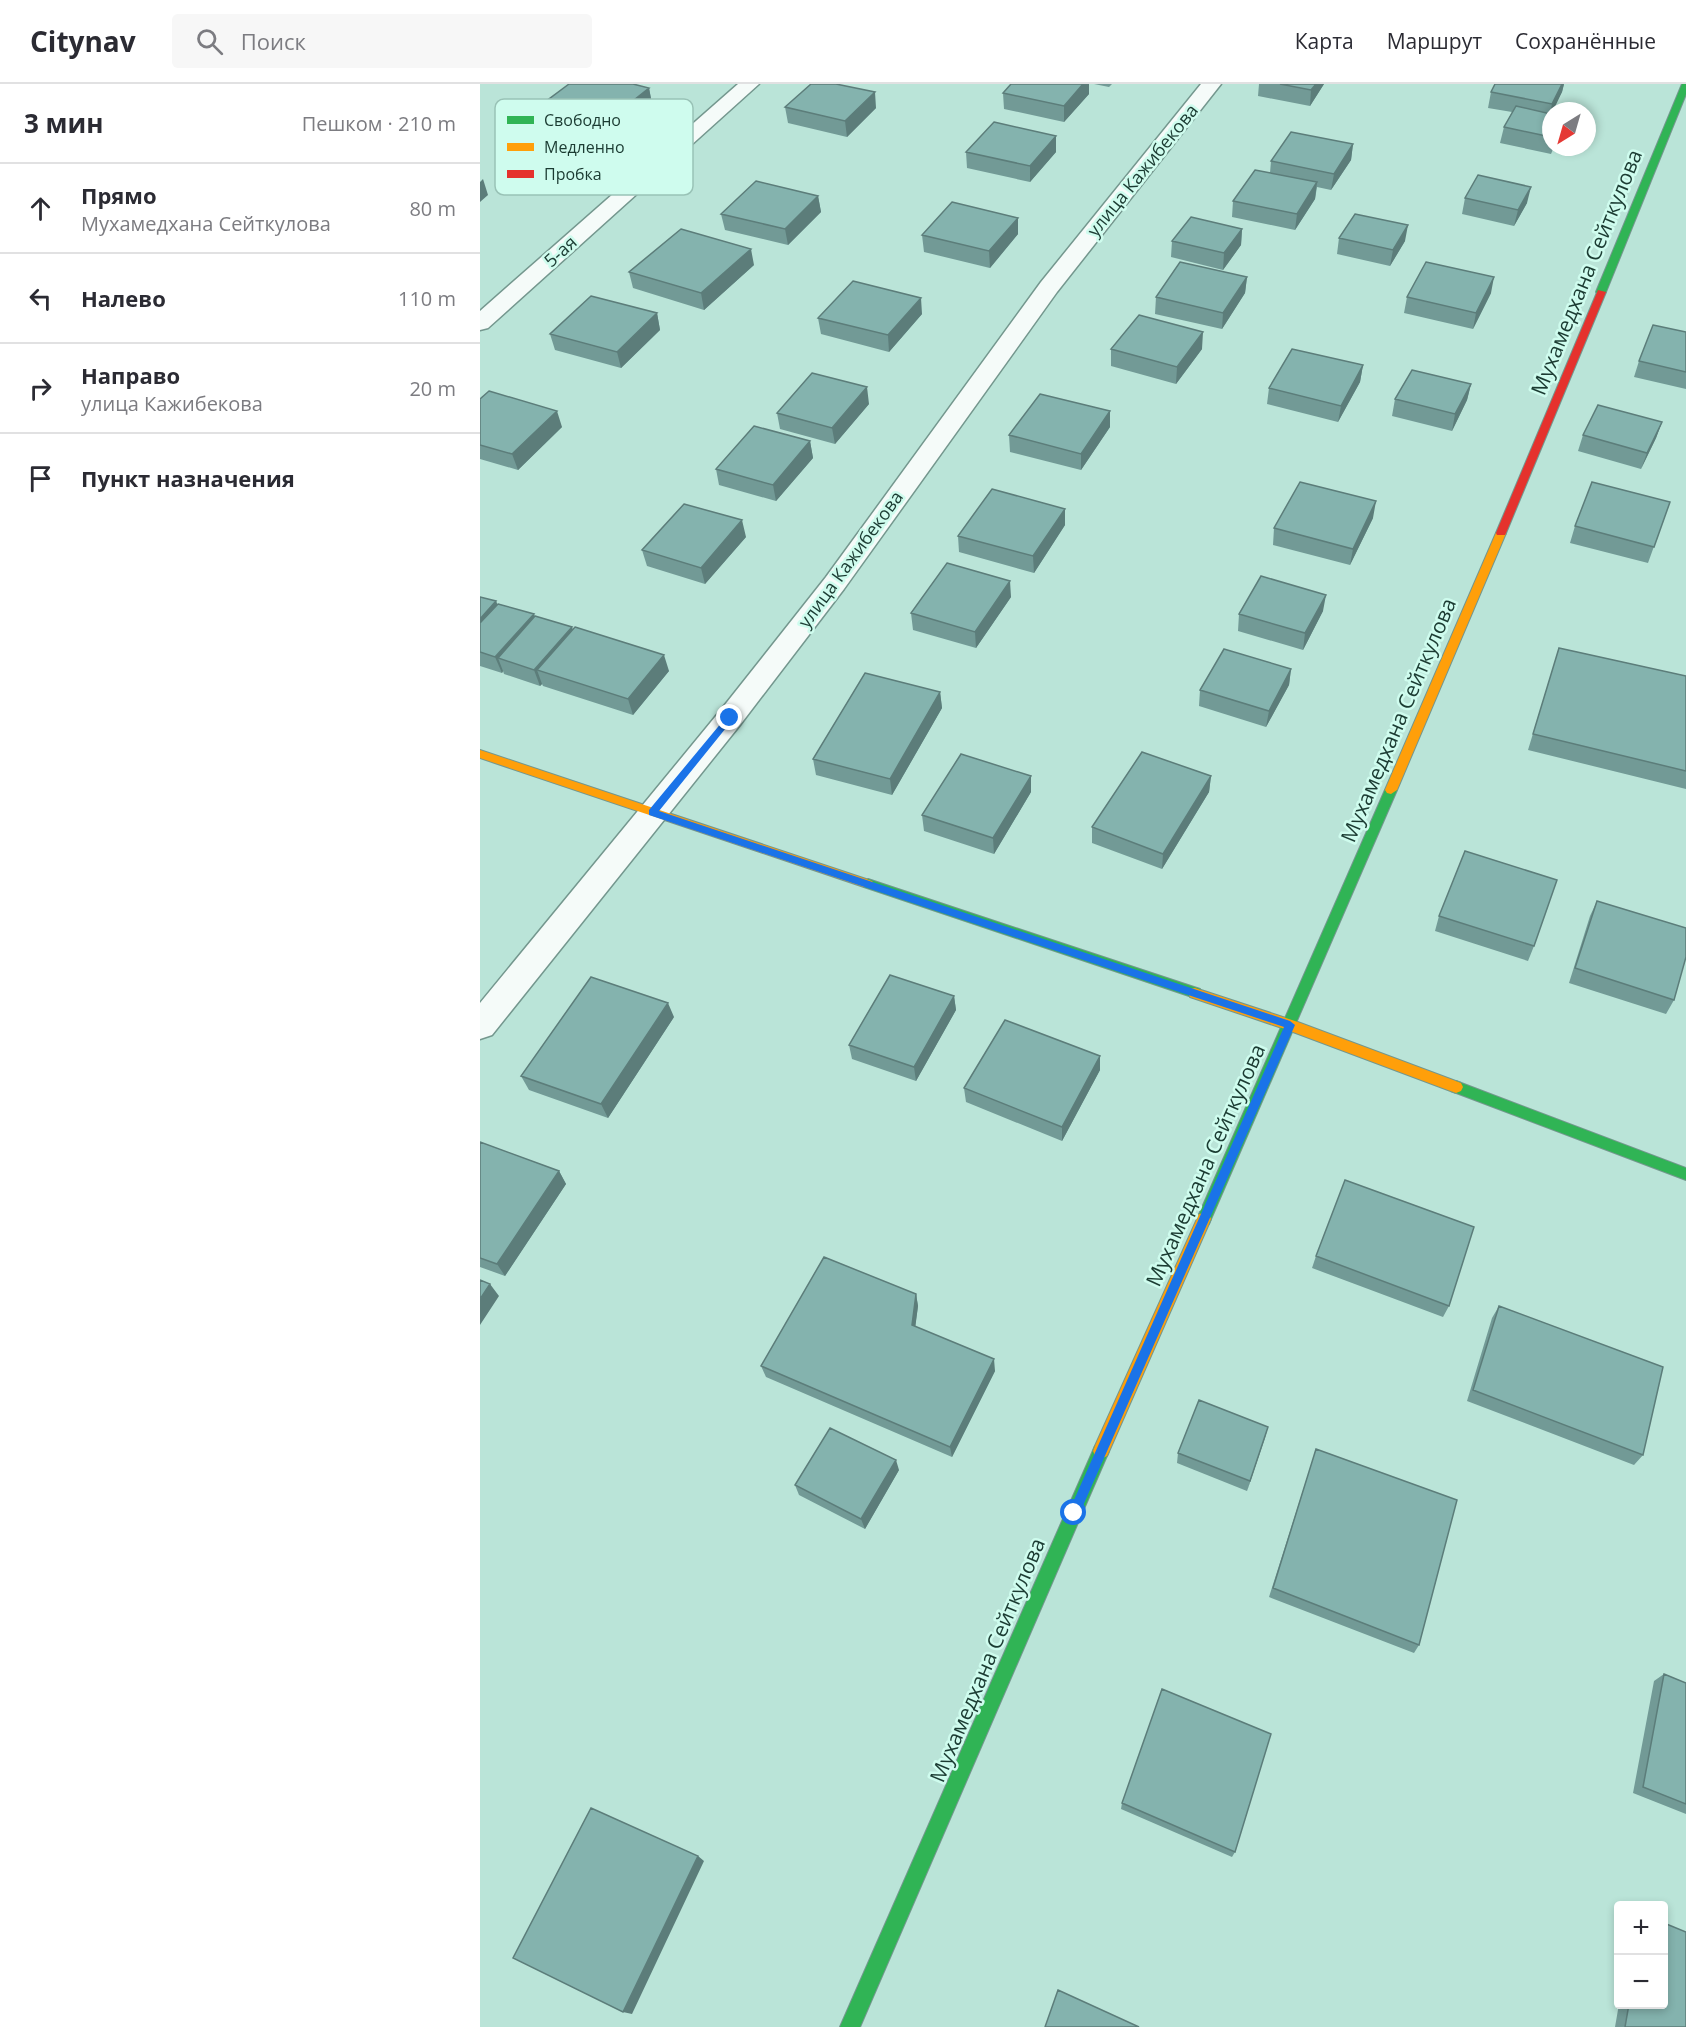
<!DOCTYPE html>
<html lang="ru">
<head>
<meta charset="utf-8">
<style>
	:root { --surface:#fff; --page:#f7f7f7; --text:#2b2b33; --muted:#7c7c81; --line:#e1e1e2 }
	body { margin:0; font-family:"Open Sans",sans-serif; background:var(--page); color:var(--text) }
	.controls { position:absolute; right:18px; bottom:18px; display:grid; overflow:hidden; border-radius:6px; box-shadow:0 3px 9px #0003 }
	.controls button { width:54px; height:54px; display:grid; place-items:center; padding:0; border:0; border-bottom:2px solid var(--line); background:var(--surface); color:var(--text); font:30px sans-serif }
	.compass { position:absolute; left:1062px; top:18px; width:54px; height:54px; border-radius:50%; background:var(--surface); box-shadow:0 3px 9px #0003; rotate:217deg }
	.stop { position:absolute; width:18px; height:18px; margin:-14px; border:4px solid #1a73e8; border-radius:50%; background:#fff }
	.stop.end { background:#1a73e8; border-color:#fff; box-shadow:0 2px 6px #0008 }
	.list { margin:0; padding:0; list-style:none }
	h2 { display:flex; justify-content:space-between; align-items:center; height:78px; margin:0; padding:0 24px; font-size:26px }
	h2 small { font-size:20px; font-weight:400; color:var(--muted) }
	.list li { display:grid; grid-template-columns:39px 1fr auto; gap:18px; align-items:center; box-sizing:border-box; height:90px; padding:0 24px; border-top:2px solid var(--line) }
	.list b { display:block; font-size:22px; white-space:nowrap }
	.list p { margin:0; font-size:20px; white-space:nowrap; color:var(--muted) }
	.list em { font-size:20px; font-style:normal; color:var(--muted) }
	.icon { flex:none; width:33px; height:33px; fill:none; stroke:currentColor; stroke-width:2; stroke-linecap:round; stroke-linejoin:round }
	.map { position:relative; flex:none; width:1206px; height:1943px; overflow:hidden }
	header { display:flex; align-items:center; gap:36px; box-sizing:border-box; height:84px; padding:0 30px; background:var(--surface); border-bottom:2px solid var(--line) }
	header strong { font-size:28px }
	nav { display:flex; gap:33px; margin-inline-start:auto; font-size:21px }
	.search { width:420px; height:54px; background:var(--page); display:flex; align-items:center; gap:15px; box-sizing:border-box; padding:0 21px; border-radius:6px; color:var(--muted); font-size:22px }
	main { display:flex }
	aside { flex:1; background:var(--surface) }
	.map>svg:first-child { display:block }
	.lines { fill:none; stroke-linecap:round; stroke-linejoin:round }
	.street-casing { stroke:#74978e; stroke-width:3 }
	.fast-casing { stroke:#74978e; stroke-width:2 }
	.slow-casing { stroke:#74978e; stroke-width:2 }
	.jam-casing { stroke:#74978e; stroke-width:2 }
	.street { fill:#f5fbf9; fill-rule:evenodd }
	.fast { fill:#30b455; fill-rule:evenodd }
	.slow { fill:#ff9f0a; fill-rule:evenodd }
	.jam { fill:#e5322d; fill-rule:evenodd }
	.wall { fill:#729a96 }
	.shaded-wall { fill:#5c7d7a }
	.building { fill:#84b3ae; stroke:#5c7d7a; stroke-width:1.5 }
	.route { fill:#1a73e8 }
	.labels { text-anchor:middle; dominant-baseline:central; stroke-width:5; stroke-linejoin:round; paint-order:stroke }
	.far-street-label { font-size:18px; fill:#1b3b32; stroke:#cffcee }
	.street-label { font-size:21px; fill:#1b3b32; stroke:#cffcee }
	.key { fill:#cffcee; stroke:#99c2b6; stroke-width:1.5 }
	.key-label { font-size:16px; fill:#1b3b32 }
</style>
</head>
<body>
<header>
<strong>Citynav</strong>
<div class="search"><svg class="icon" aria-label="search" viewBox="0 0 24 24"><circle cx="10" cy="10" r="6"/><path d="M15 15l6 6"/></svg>Поиск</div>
<nav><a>Карта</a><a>Маршрут</a><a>Сохранённые</a></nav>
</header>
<main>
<aside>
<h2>3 мин<small>Пешком · 210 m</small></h2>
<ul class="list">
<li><svg class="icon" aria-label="ahead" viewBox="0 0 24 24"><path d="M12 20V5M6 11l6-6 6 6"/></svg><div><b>Прямо</b><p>Мухамедхана Сейткулова</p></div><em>80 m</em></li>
<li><svg class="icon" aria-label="left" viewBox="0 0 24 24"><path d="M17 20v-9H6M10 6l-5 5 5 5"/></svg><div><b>Налево</b></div><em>110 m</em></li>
<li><svg class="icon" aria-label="right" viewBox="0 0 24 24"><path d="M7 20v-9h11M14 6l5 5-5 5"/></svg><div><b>Направо</b><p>улица Кажибекова</p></div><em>20 m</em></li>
<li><svg class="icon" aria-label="arrive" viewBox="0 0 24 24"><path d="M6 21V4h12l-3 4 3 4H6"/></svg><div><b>Пункт назначения</b></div></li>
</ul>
</aside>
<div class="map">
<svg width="1206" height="1943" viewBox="0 0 1206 1943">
	<rect width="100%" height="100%" fill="#bae4d8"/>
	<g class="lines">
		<defs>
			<path id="street" d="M 258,0 L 279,0 L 8,244 L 0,246 L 0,227 Z
				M 721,0 L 741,0 L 577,208 L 364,505 L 260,641 L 12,951 L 0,955 L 0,919 L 240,627 L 346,493 L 561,198 Z"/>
			<path id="fast" d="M 1202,0 L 1206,0 L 1206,10 L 1126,208 L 1118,210 L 1116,208 Z
				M 911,702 L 917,706 L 731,1135 L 729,1140 L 724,1141 L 719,1140 L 717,1135 L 905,706 Z
				M 388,795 L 720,905 L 722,909 L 720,913 L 715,914 L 384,803 L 382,800 Z
				M 976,997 L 1206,1084 L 1206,1096 L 971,1007 L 969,1003 L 971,999 Z
				M 621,1359 L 627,1362 L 629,1367 L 380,1943 L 360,1943 L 615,1362 Z"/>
			<path id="slow" d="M 1021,446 L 1026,449 L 917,706 L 911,710 L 907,709 L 905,706 L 1016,449 Z
				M 0,666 L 392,797 L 394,800 L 392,803 L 384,803 L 0,674 Z
				M 715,904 L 815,937 L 981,999 L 983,1003 L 981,1007 L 976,1009 L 805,945 L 710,913 L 708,909 L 710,905 Z
				M 724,1129 L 729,1130 L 731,1135 L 627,1372 L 621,1375 L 615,1372 L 613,1367 L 615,1362 L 717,1135 L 719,1130 Z"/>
			<path id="jam" d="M 1118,206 L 1126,208 L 1026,449 L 1025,451 L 1017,451 L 1016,449 Z"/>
		</defs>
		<use href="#street" class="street-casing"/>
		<use href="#fast" class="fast-casing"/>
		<use href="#slow" class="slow-casing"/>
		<use href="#jam" class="jam-casing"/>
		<use href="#street" class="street"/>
		<use href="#fast" class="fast"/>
		<use href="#slow" class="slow"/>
		<use href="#jam" class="jam"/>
	</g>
	<path class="wall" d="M 531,0 L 609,0 L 609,10 L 584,38 L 524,25 L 523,9 Z
		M 614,0 L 632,0 L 629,3 Z
		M 779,0 L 844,0 L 830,22 L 778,12 Z
		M 1015,0 L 1084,0 L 1082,8 L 1071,27 L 1071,63 L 1074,63 L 1071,70 L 1020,59 L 1024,43 L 1032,28 L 1008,24 L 1011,8 Z
		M 169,4 L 172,20 L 139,47 L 125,43 L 128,58 L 96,87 L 27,72 L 22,56 L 74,31 L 69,15 Z
		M 305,23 L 396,24 L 367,53 L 308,39 Z
		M 576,52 L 576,68 L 550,98 L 487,84 L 486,68 Z
		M 873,60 L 871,76 L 851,106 L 837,103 L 835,115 L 815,146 L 752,133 L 753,117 L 790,89 L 791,77 Z
		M 338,112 L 341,128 L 308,161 L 245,146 L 241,130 Z
		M 985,114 L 1047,119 L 1034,142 L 982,130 Z
		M 762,145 L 761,161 L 743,186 L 691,173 L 692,157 Z
		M 538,150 L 510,184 L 444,168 L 442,151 Z
		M 859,154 L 925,157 L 910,182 L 857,170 Z
		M 274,181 L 224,226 L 153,204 L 149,188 Z
		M 767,193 L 765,209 L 742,245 L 675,230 L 676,213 Z
		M 1011,209 L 993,245 L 924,229 L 927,213 Z
		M 177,229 L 180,246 L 141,284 L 75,266 L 70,250 Z
		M 442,230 L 409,268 L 341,250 L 338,234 Z
		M 1206,248 L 1206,305 L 1154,293 L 1159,277 Z
		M 631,265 L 722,265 L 696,300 L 631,282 Z
		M 883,281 L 880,298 L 858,338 L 787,320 L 789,304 Z
		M 991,300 L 987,316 L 972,347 L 912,332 L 915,315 Z
		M 0,315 L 82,343 L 38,386 L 0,375 Z
		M 389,320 L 355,360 L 300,345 L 297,329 Z
		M 630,327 L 630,343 L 601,386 L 530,368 L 529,351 Z
		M 1182,338 L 1176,354 L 1161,385 L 1098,367 L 1103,351 Z
		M 330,357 L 333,374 L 296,417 L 239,401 L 236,385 Z
		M 1190,418 L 1168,479 L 1090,459 L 1095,442 Z
		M 585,425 L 585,441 L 554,489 L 479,468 L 478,452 Z
		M 893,434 L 870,481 L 793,461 L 794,444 Z
		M 266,453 L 225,500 L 167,482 L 162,466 Z
		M 0,513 L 16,517 L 17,520 L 93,545 L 189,587 L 153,631 L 63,602 L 62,600 L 60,602 L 24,590 L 23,587 L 22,589 L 0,582 Z
		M 531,513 L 496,564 L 433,546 L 431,529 Z
		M 843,527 L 823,566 L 758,547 L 759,530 Z
		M 1079,564 L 1206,592 L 1206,705 L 1048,666 Z
		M 811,585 L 809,601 L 786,643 L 719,622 L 720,606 Z
		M 460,608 L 462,624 L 412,711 L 336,691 L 333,675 Z
		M 731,692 L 729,708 L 682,785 L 612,759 L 612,743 Z
		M 551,708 L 514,770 L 444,747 L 442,731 Z
		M 1117,817 L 1194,916 L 1186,930 L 1089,899 L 1110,832 Z
		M 959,832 L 1054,862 L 1048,877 L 955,847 Z
		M 474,912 L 476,926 L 436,997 L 372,975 L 369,961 Z
		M 194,933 L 128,1034 L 49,1006 L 41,992 Z
		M 620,972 L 620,986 L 582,1057 L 486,1018 L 484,1004 Z
		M 0,1058 L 79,1087 L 86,1100 L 25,1192 L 0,1183 Z
		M 836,1172 L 969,1222 L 963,1233 L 832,1184 Z
		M 436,1210 L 438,1222 L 435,1243 L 515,1287 L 472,1373 L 286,1293 L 281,1282 Z
		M 1019,1222 L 1163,1371 L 1154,1381 L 987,1317 L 1012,1234 Z
		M 788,1343 L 767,1407 L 697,1379 L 698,1369 Z
		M 833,1375 L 939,1561 L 934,1569 L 789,1513 Z
		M 419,1386 L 385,1445 L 319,1411 L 315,1401 Z
		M 1184,1590 L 1206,1599 L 1206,1730 L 1153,1709 L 1174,1597 Z
		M 642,1719 L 755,1768 L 752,1773 L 641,1725 Z
		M 1139,1920 L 1184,1920 L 1206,1943 L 1135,1943 Z"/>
	<path class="shaded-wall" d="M 603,0 L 609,0 L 609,10 L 584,38 L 584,22 Z
		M 836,0 L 844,0 L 830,22 L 831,6 Z
		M 1082,0 L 1084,0 L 1082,8 L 1073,27 L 1071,27 L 1071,30 L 1069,35 L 1072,20 Z
		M 169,4 L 172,20 L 139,47 L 135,31 Z
		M 395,8 L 396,24 L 367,53 L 365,37 Z
		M 124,42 L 128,58 L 96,87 L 91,71 Z
		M 576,52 L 576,68 L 550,98 L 550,82 Z
		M 873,60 L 871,76 L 851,106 L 854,90 Z
		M 3,95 L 8,111 L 0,118 L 0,98 Z
		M 837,98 L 835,115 L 815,146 L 817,130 Z
		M 1051,103 L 1047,119 L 1034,142 L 1038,126 Z
		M 338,112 L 341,128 L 308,161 L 305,145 Z
		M 538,134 L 538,150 L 510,184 L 509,167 Z
		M 928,141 L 925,157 L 910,182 L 913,166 Z
		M 762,145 L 761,161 L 743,186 L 744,169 Z
		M 271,165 L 274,181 L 224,226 L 221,209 Z
		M 767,193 L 765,209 L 742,245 L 743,229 Z
		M 1014,193 L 1011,209 L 993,245 L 996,229 Z
		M 441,214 L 442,230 L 409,268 L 408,251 Z
		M 177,229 L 180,246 L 141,284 L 137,268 Z
		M 723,248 L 722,265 L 696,300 L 697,283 Z
		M 883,281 L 880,298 L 858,338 L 861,322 Z
		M 991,300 L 987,316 L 972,347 L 975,330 Z
		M 387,303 L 389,320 L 355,360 L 352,344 Z
		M 77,327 L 82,343 L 38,386 L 32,370 Z
		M 630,327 L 630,343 L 601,386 L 601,370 Z
		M 1182,338 L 1176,354 L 1161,385 L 1167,369 Z
		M 330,357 L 333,374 L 296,417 L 293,401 Z
		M 896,417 L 893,434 L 870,481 L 873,465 Z
		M 585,425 L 585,441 L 554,489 L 553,472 Z
		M 262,436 L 266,453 L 225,500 L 221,484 Z
		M 530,497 L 531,513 L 496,564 L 495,548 Z
		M 846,511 L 843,527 L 823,566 L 825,549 Z
		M 16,517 L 22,534 L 0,558 L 0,535 Z
		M 54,530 L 60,546 L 18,574 L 23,587 L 22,589 L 15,573 Z
		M 92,543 L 97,559 L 57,586 L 62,600 L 60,602 L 54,586 Z
		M 184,571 L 189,587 L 153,631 L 148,615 Z
		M 811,585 L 809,601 L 786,643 L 789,627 Z
		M 460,608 L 462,624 L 412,711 L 410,695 Z
		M 551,692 L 551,708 L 514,770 L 513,754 Z
		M 731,692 L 729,708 L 682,785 L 683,770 Z
		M 474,912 L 476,926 L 436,997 L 434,983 Z
		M 188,919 L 194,933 L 128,1034 L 121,1020 Z
		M 620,972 L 620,986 L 582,1057 L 582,1043 Z
		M 79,1087 L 86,1100 L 25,1192 L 17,1180 Z
		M 10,1200 L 19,1212 L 0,1241 L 0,1215 Z
		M 436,1210 L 438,1222 L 434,1253 L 432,1241 Z
		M 514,1275 L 515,1287 L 472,1373 L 470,1363 Z
		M 788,1343 L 785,1354 L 767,1407 L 770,1397 Z
		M 416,1376 L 419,1386 L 385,1445 L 381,1435 Z
		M 218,1772 L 224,1777 L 152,1930 L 143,1928 Z"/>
	<path class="building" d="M 89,0 L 153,0 L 169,4 L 135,31 L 69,15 Z
		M 331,0 L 356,0 L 395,8 L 365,37 L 305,23 Z
		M 531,0 L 603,0 L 584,22 L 523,9 Z
		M 800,0 L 836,0 L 831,6 Z
		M 1015,0 L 1082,0 L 1072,20 L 1011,8 Z
		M 1036,22 L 1071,30 L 1071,53 L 1024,43 Z
		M 514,38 L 576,52 L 550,82 L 486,68 Z
		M 811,48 L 873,60 L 854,90 L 791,77 Z
		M 775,86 L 837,98 L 817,130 L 753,117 Z
		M 998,91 L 1051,103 L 1038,126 L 985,114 Z
		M 276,97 L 338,112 L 305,145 L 241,130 Z
		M 472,118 L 538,134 L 509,167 L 442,151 Z
		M 875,130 L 928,141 L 913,166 L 859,154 Z
		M 711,133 L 762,145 L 744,169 L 692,157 Z
		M 201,145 L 271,165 L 221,209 L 149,188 Z
		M 700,178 L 767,193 L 743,229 L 676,213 Z
		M 946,178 L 1014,193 L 996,229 L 927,213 Z
		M 373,197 L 441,214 L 408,251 L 338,234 Z
		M 111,212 L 177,229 L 137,268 L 70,250 Z
		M 659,231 L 723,248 L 697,283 L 631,265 Z
		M 1173,241 L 1206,248 L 1206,288 L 1159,277 Z
		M 812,265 L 883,281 L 861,322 L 789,304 Z
		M 932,286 L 991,300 L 975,330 L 915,315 Z
		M 332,289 L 387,303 L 352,344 L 297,329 Z
		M 9,307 L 77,327 L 32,370 L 0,361 L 0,315 Z
		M 560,310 L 630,327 L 601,370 L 529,351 Z
		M 1118,321 L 1182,338 L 1167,369 L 1103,351 Z
		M 274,342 L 330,357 L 293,401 L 236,385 Z
		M 820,398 L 896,417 L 873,465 L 794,444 Z
		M 1112,398 L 1190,418 L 1174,463 L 1095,442 Z
		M 512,405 L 585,425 L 553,472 L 478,452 Z
		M 204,420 L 262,436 L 221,484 L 162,466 Z
		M 467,479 L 530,497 L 495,548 L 431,529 Z
		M 781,492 L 846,511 L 825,549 L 759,530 Z
		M 0,513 L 16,517 L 0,535 Z
		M 18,520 L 54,530 L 15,573 L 0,568 L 0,539 Z
		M 55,532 L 92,543 L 54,586 L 18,574 Z
		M 95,543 L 184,571 L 148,615 L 57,586 Z
		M 1079,564 L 1206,592 L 1206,687 L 1053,650 Z
		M 744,565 L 811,585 L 789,627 L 720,606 Z
		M 385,589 L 460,608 L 410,695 L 333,675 Z
		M 662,668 L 731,692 L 683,770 L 612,743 Z
		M 481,670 L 551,692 L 513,754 L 442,731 Z
		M 985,767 L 1077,796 L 1054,862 L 959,832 Z
		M 1117,817 L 1206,844 L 1206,873 L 1194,916 L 1095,884 Z
		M 410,891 L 474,912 L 434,983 L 369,961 Z
		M 111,893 L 188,919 L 121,1020 L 41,992 Z
		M 525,936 L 620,972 L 582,1043 L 484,1004 Z
		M 0,1058 L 79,1087 L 17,1180 L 0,1174 Z
		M 865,1096 L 994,1143 L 969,1222 L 836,1172 Z
		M 344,1173 L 436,1210 L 432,1241 L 514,1275 L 470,1363 L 281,1282 Z
		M 0,1196 L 10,1200 L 0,1215 Z
		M 1019,1222 L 1183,1283 L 1163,1371 L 993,1306 Z
		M 719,1316 L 788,1343 L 770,1397 L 698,1369 Z
		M 350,1344 L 416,1376 L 381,1435 L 315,1401 Z
		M 836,1365 L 977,1416 L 939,1561 L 793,1504 Z
		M 1184,1590 L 1206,1599 L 1206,1720 L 1163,1703 Z
		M 682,1605 L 791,1650 L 755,1768 L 642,1719 Z
		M 111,1724 L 218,1772 L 143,1928 L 33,1874 Z
		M 1184,1839 L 1206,1848 L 1206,1943 L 1145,1943 L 1149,1920 L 1184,1920 Z
		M 578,1906 L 659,1943 L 565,1943 Z"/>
	<path class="route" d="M 247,632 L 254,634 L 179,727 L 810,937 L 815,941 L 598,1433 L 590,1433 L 590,1425 L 804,943 L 169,731 L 169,726 Z"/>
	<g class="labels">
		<g class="far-street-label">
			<text transform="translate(662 86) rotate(-51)">улица Кажибекова</text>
			<text transform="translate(80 167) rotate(-42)">5-ая</text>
			<text transform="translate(370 475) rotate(-54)">улица Кажибекова</text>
		</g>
		<g class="street-label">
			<text transform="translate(1106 188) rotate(-68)">Мухамедхана Сейткулова</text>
			<text transform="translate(918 636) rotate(-67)">Мухамедхана Сейткулова</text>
			<text transform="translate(725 1081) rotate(-66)">Мухамедхана Сейткулова</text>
			<text transform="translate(507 1576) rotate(-67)">Мухамедхана Сейткулова</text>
		</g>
	</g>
	<rect x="15" y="15" width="198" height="96" rx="9" class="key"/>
	<rect x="27" y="32" width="27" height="8" fill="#30b455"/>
	<rect x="27" y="59" width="27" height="8" fill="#ff9f0a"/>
	<rect x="27" y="86" width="27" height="8" fill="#e5322d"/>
	<g class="key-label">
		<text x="64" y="42">Свободно</text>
		<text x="64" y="69">Медленно</text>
		<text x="64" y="96">Пробка</text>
	</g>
</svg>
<div class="controls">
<button>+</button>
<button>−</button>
</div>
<svg class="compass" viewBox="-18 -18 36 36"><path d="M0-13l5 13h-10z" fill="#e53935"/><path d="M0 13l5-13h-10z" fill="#7c7c81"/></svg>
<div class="stop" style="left:594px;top:1429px"></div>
<div class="stop end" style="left:250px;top:634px"></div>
</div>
</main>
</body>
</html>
